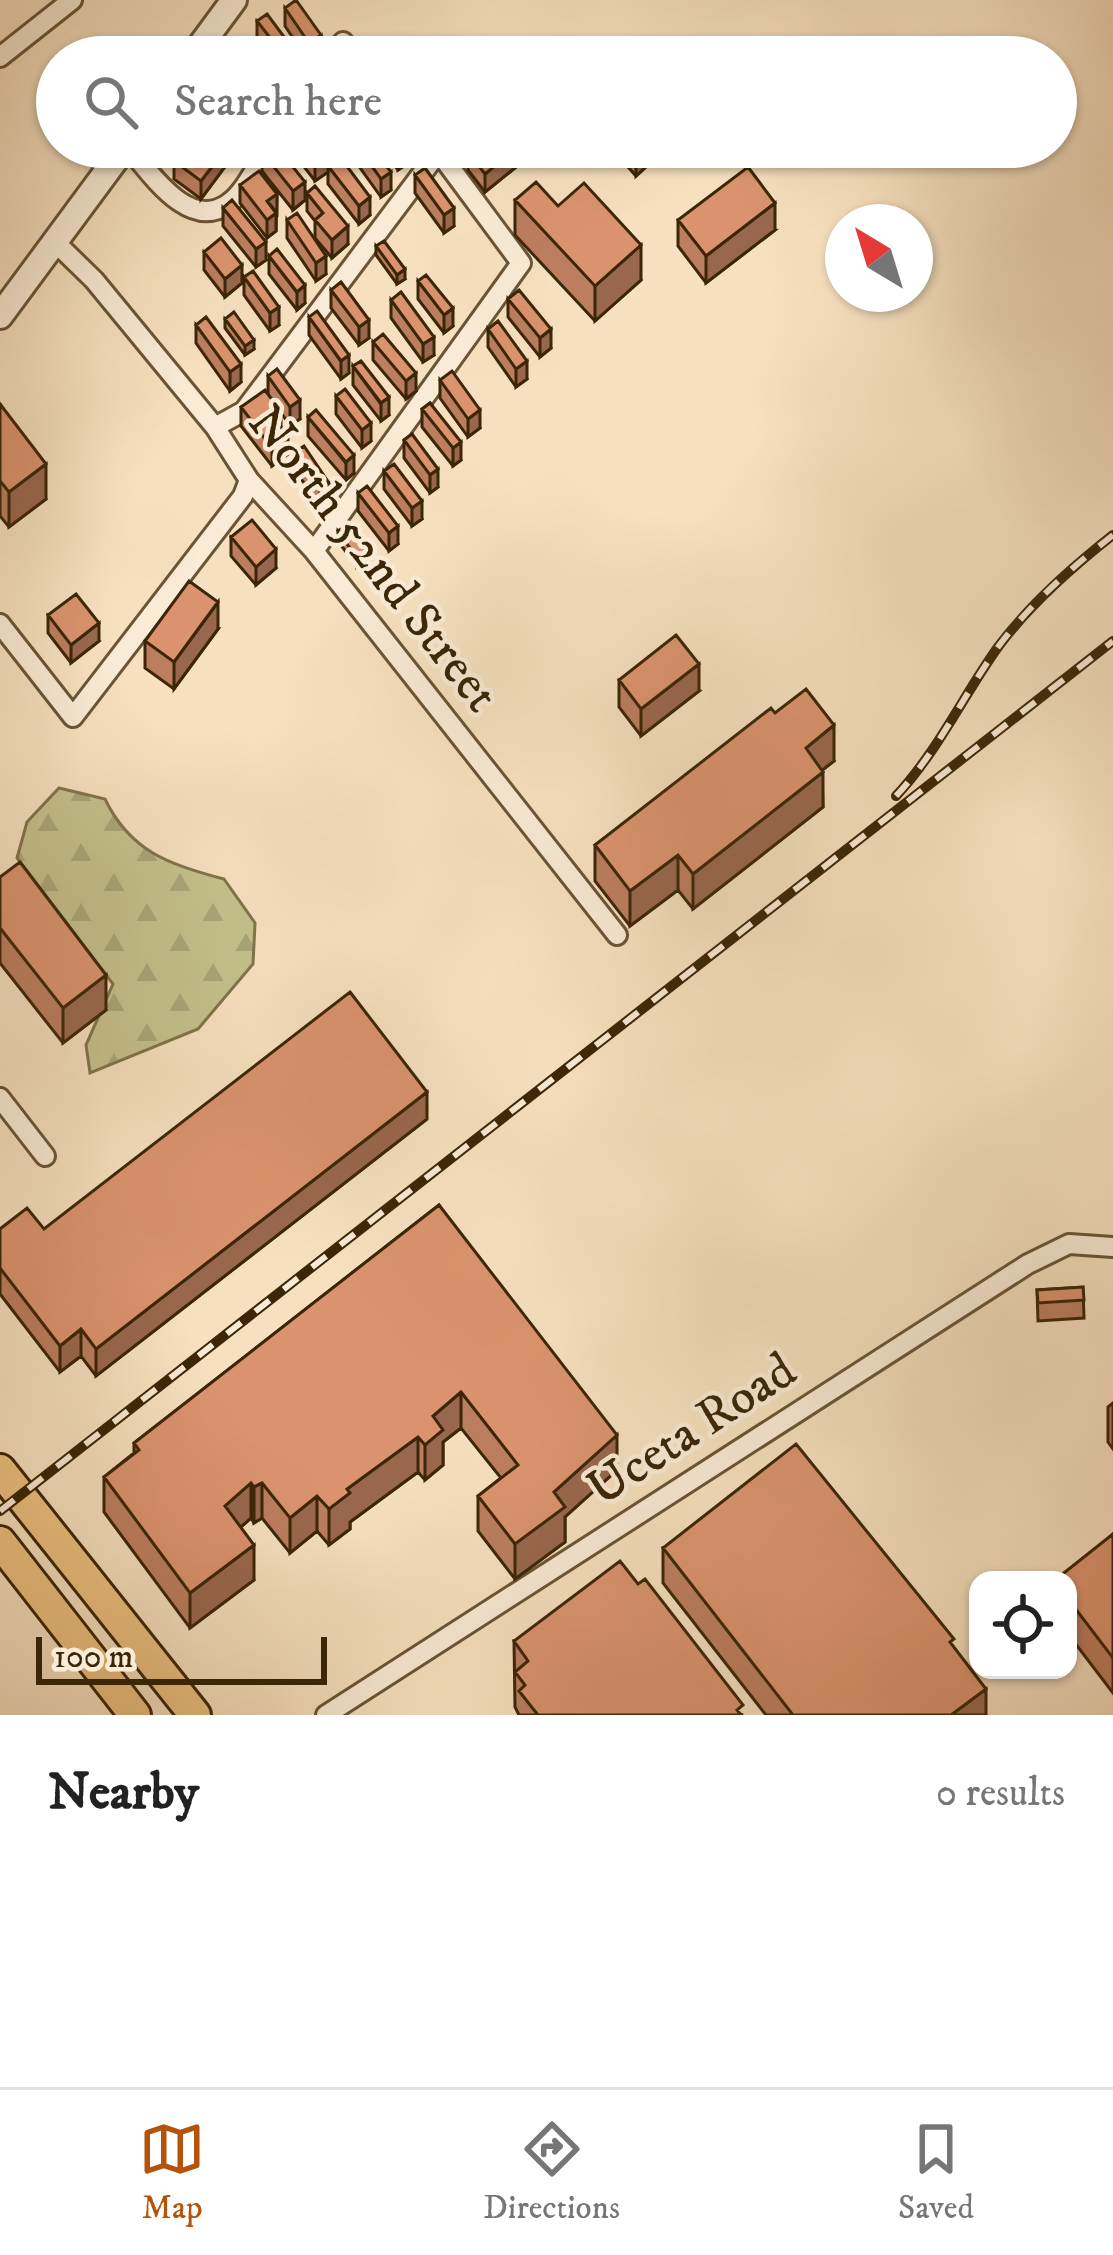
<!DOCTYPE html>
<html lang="en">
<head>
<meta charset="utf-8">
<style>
	:root { --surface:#fff; --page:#f2f2f2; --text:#222; --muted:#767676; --line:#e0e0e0; --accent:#b45309 }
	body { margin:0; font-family:"IM FELL DW Pica",serif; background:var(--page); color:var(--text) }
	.controls { position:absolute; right:36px; bottom:36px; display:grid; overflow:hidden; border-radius:24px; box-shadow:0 3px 9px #0004 }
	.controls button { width:108px; height:108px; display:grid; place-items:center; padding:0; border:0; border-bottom:3px solid var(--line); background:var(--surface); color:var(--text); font:60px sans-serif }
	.compass { position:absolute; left:825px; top:204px; width:108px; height:108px; border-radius:50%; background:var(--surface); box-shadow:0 3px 9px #0004; rotate:322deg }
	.scale { position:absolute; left:36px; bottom:30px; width:291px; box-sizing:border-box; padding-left:12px; border:6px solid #3b2607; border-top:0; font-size:33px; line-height:42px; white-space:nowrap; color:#3b2607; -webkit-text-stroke:9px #f9ebd5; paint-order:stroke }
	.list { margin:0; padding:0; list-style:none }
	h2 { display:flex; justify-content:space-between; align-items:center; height:156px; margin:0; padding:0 48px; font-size:51px }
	h2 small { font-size:39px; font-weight:400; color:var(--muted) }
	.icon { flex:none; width:66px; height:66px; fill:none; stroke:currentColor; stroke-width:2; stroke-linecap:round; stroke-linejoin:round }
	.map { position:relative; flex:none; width:1113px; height:1715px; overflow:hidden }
	.search { position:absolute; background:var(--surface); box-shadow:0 3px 9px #0004; left:36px; right:36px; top:36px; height:132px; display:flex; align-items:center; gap:30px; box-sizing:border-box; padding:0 42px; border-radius:66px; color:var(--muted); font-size:45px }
	.sheet { height:372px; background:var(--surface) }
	nav { display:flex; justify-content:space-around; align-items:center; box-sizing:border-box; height:168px; border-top:3px solid var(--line); background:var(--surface); font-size:33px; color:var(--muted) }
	nav a { display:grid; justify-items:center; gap:6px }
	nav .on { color:var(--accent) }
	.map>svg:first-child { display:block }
	.forest { fill:url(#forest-firs); stroke:#80734a; stroke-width:3 }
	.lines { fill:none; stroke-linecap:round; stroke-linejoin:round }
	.minor-casing { stroke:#6a5435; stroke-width:24 }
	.tertiary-casing { stroke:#6a5435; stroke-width:30 }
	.primary-casing { stroke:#3b2607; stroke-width:36 }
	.minor { stroke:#f9ebd5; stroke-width:18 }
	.tertiary { stroke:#f9ebd5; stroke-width:24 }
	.primary { stroke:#ebc080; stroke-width:30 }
	.rail-casing { stroke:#3b2607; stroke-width:10 }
	.rail { stroke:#f9ebd5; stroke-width:6; stroke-dasharray:18; stroke-linecap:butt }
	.wall { fill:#bb7e5f; stroke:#3b2607; stroke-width:3 }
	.shaded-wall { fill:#99674d; stroke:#3b2607; stroke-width:3 }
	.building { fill:#da936e; stroke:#3b2607; stroke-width:3 }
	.labels { text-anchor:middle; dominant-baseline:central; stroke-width:9; stroke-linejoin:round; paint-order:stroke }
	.street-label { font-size:51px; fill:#3b2607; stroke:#f9ebd5 }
</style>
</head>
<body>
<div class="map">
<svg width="1113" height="1715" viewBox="0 0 1113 1715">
	<defs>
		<pattern id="forest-firs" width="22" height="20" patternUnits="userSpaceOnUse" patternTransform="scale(3)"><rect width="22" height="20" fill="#c4c08c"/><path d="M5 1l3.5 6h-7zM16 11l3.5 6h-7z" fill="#a9a577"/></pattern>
	</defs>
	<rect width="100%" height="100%" fill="#f6e0bf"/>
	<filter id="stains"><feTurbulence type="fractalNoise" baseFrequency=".00167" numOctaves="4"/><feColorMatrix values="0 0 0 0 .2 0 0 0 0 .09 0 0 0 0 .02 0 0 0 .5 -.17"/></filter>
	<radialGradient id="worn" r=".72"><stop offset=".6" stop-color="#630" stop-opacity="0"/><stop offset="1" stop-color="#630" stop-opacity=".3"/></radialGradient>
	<path class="forest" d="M 59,788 L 105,799 C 130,851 169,865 224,879 L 255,923 L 253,964 L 198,1029 L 90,1073 L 86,1045 L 113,984 L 17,858 L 27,822 Z"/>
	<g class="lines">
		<defs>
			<path id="minor" d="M 0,57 L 72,0
				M 332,57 L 343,42 L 356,57
				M 128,147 C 150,172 189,233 229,203 C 245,192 258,163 269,147
				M 55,242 L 94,280 L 215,427 L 249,480 L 314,551 L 617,935
				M 215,427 L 244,411 L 439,151
				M 314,551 L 521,263 L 435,147
				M 0,624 L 73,717 L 243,496 L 249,480
				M 0,1098 L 45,1156
				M 326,1715 L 1028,1264 L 1069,1244 L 1113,1247"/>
			<path id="tertiary" d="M 192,57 L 234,0
				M 0,316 L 125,147"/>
			<path id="primary" d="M 0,1470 L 195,1715
				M 0,1542 L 135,1715"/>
		</defs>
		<use href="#minor" class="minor-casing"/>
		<use href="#tertiary" class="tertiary-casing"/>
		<use href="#primary" class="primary-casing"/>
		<use href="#minor" class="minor"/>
		<use href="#tertiary" class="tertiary"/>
		<use href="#primary" class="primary"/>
		<defs>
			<path id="rail" d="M 896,796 C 938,751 963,696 998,647 C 1030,604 1071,568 1113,535
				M 0,1511 L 1113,641"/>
		</defs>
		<use href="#rail" class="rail-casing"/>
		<use href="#rail" class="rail"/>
	</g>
	<path class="wall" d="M 285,8 L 321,53 L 315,57 L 306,57 L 285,26 Z
		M 257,21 L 299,57 L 271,57 L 257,39 Z
		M 230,147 L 230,160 L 201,199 L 174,179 L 174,161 Z
		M 289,147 L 333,147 L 334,161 L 370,215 L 359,224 L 328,184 L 328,172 L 315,181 Z
		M 353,147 L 372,147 L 391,190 L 381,197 L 353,158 Z
		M 382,147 L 413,147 L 413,160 L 398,170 Z
		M 526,147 L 526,159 L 485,192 L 468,170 L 468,152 Z
		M 621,147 L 664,147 L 664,150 L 636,176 L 621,159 Z
		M 262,152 L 305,200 L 293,210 L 262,171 Z
		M 415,175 L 454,226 L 444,233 L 415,193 Z
		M 240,185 L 277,194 L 276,231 L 267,238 L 240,203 Z
		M 307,193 L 348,244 L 332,258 L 315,238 L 315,221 L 307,211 Z
		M 515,200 L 558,206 L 641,280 L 595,321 L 515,235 Z
		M 223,208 L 266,260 L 256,267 L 223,226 Z
		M 287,220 L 326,274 L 316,281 L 287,238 Z
		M 678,220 L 775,230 L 706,283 L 678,246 Z
		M 376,246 L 405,279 L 397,284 L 376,255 Z
		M 204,252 L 242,283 L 225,297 L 204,270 Z
		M 269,256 L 305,303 L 297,310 L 269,274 Z
		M 244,277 L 279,325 L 270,331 L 244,295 Z
		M 418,281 L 453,326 L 444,333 L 418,299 Z
		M 331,290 L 369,338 L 359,345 L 331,308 Z
		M 508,299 L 551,348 L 540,357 L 508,317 Z
		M 391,300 L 434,355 L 423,362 L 391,318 Z
		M 309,317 L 349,373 L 341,379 L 309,335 Z
		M 225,319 L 254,349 L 245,355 L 225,328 Z
		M 196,325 L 241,382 L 230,391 L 196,343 Z
		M 488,329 L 527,379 L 516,387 L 488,347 Z
		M 373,342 L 416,391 L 406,399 L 373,360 Z
		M 353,366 L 389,415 L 381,421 L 353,385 Z
		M 268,376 L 300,419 L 290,425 L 281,413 L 281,428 L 288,454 L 272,466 L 241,426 L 241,407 L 268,393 Z
		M 440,380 L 480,428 L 468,437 L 440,398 Z
		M 336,396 L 371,441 L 362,448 L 336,414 Z
		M 430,403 L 461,460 L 453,466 L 422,427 L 422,409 Z
		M 0,404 L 46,499 L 9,527 L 0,516 Z
		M 308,417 L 354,473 L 346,480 L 308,436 Z
		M 412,434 L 438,487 L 430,493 L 404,458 L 404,440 Z
		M 295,452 L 329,501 L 320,506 L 295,470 Z
		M 384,471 L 422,519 L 412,526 L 384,489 Z
		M 358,493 L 398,544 L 389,551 L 358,511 Z
		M 338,531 L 366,560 L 357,567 L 338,541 Z
		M 231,537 L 276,568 L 256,585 L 231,556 Z
		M 48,615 L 99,641 L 71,663 L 48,633 Z
		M 218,629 L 174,689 L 145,668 L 145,641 Z
		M 619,680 L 699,691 L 641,736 L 619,707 Z
		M 775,713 L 834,761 L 822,770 L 823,807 L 693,909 L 678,890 L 630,926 L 595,881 L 595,845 Z
		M 0,877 L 106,1010 L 63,1043 L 0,963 Z
		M 427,1119 L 96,1376 L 81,1356 L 60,1372 L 0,1294 L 0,1229 L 44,1229 Z
		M 439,1205 L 617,1470 L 565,1517 L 565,1542 L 515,1579 L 478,1531 L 478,1496 L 501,1478 L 461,1428 L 443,1442 L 443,1465 L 425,1480 L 418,1472 L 350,1522 L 350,1529 L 329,1545 L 317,1531 L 290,1553 L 262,1518 L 254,1523 L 251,1518 L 241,1527 L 254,1580 L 190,1628 L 104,1512 L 104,1477 L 134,1453 L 134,1443 Z
		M 1083,1287 L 1084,1318 L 1038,1321 L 1037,1290 Z
		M 1113,1403 L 1113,1449 L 1108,1442 L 1108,1407 Z
		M 1113,1534 L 1113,1693 L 1068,1634 L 1068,1580 Z
		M 663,1548 L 954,1648 L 986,1715 L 766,1715 L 663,1583 Z
		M 514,1641 L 743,1715 L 519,1715 L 515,1707 Z"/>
	<path class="shaded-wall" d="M 321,35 L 321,53 L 315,57 L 309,57 L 309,43 Z
		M 227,147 L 230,147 L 230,160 L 201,199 L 201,181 Z
		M 405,147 L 413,147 L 413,160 L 398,170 L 398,152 Z
		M 518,147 L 526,147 L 526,159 L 485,192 L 485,174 Z
		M 648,147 L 664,147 L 664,150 L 636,176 L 636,158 Z
		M 334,149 L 334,167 L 328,166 L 328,172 L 315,181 L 315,163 Z
		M 391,172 L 391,190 L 381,197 L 381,179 Z
		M 305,182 L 305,200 L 293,210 L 293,191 Z
		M 277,194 L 277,213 L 267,201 Z
		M 370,197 L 370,215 L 359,224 L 359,206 Z
		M 775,203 L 775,230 L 706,283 L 706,256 Z
		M 454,208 L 454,226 L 444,233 L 444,215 Z
		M 276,213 L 276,231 L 267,238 L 267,220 Z
		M 348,226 L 348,244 L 332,258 L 332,240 Z
		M 266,242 L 266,260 L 256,267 L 256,249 Z
		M 641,245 L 641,280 L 595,321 L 595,286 Z
		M 326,256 L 326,274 L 316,281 L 316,263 Z
		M 242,265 L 242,283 L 225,297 L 225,279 Z
		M 405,269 L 405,279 L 397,284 L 397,275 Z
		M 305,285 L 305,303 L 297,310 L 297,292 Z
		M 279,307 L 279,325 L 270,331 L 270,313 Z
		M 453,308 L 453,326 L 444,333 L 444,315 Z
		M 369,320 L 369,338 L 359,345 L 359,327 Z
		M 551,329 L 551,348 L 540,357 L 540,338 Z
		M 434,337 L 434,355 L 423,362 L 423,344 Z
		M 254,340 L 254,349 L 245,355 L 245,346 Z
		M 349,355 L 349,373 L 341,379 L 341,361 Z
		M 527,361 L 527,379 L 516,387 L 516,369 Z
		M 241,364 L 241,382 L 230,391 L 230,372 Z
		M 416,373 L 416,391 L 406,399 L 406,381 Z
		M 389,397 L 389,415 L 381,421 L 381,403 Z
		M 300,400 L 300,419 L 290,425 L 290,407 Z
		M 480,410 L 480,428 L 468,437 L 468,419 Z
		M 371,423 L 371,441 L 362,448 L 362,430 Z
		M 288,436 L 288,454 L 272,466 L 272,448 Z
		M 461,442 L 461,460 L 453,466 L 453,448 Z
		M 354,455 L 354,473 L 346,480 L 346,462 Z
		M 46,464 L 46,499 L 9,527 L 9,492 Z
		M 438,469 L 438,487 L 430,493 L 430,475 Z
		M 329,483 L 329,501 L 320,506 L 320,488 Z
		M 422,501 L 422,519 L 412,526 L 412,508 Z
		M 398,526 L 398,544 L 389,551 L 389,533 Z
		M 276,549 L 276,568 L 256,585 L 256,567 Z
		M 366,551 L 366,560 L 357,567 L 357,558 Z
		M 218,602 L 218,629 L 174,689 L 174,662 Z
		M 99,623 L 99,641 L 71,663 L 71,645 Z
		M 699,664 L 699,691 L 641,736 L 641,709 Z
		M 834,725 L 834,761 L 806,783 L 806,748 Z
		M 823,772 L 823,807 L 693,909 L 693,874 Z
		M 678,855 L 678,890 L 630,926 L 630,891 Z
		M 106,975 L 106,1010 L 63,1043 L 63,1008 Z
		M 427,1092 L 427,1119 L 96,1376 L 96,1349 Z
		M 81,1329 L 81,1356 L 60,1372 L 60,1346 Z
		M 461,1392 L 461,1428 L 443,1442 L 443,1465 L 425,1480 L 425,1445 L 433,1416 Z
		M 617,1435 L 617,1470 L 565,1517 L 565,1542 L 515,1579 L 515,1544 L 554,1492 Z
		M 418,1437 L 418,1472 L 350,1522 L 350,1529 L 329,1545 L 329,1509 L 347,1489 Z
		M 251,1483 L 251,1518 L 225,1541 L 225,1506 Z
		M 262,1483 L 262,1518 L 254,1523 L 254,1487 Z
		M 317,1496 L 317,1531 L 290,1553 L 290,1518 Z
		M 254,1545 L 254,1580 L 190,1628 L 190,1593 Z
		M 986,1689 L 986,1715 L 951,1715 Z"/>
	<path class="building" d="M 296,0 L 321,35 L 309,43 L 285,8 Z
		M 267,14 L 299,57 L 285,57 L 257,21 Z
		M 250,43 L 259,57 L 234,57 L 232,55 Z
		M 185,147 L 227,147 L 201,181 L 174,161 Z
		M 270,147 L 277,147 L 305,182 L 293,191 L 262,152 Z
		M 303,147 L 333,147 L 334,149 L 315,163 Z
		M 358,147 L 372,147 L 391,172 L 381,179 Z
		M 474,147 L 518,147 L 485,174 L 468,152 Z
		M 626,147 L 648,147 L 636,158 Z
		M 340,157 L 370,197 L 359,206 L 328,166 Z
		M 748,167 L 775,203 L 706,256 L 678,220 Z
		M 425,168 L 454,208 L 444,215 L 415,175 Z
		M 259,171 L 277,194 L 267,201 L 276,213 L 267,220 L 240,185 Z
		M 536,182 L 558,206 L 584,183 L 641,245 L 595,286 L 515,200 Z
		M 315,186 L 348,226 L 332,240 L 315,220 L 323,213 L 307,193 Z
		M 232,200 L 266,242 L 256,249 L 223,208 Z
		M 297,213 L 326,256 L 316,263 L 287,220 Z
		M 221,238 L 242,265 L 225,279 L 204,252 Z
		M 384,241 L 405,269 L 397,275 L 376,246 Z
		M 277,249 L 305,285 L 297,292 L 269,256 Z
		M 253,271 L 279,307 L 270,313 L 244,277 Z
		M 426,275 L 453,308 L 444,315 L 418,281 Z
		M 341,282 L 369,320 L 359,327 L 331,290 Z
		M 519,290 L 551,329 L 540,338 L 508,299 Z
		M 401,292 L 434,337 L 423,344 L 391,300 Z
		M 317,311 L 349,355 L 341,361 L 309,317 Z
		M 234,312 L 254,340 L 245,346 L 225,319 Z
		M 206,317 L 241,364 L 230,372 L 196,325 Z
		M 498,321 L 527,361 L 516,369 L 488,329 Z
		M 383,334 L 416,373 L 406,381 L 373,342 Z
		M 361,361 L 389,397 L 381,403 L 353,366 Z
		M 277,369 L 300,400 L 290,407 L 268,376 Z
		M 452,371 L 480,410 L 468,419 L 440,380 Z
		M 345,389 L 371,423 L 362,430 L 336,396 Z
		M 265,390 L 281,412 L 274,418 L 288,436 L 272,448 L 241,407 Z
		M 430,403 L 461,442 L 453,448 L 422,409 Z
		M 0,404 L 46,464 L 9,492 L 0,481 Z
		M 316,410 L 354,455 L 346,462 L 308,417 Z
		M 412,434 L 438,469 L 430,475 L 404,440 Z
		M 304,446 L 329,483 L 320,488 L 295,452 Z
		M 394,464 L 422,501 L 412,508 L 384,471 Z
		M 367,486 L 398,526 L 389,533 L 358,493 Z
		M 252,520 L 276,549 L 256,567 L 231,537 Z
		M 347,525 L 366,551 L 357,558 L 338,531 Z
		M 189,581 L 218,602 L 174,662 L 145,641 Z
		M 76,594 L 99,623 L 71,645 L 48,615 Z
		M 676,635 L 699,664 L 641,709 L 619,680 Z
		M 806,689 L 834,725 L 806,748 L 823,772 L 693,874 L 678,855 L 630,891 L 595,845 L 771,708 L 775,713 Z
		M 20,862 L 106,975 L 63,1008 L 0,928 L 0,877 Z
		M 350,992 L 427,1092 L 96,1349 L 81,1329 L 60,1346 L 0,1268 L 0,1229 L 27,1208 L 44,1229 Z
		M 439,1205 L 617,1435 L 554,1492 L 565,1507 L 515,1544 L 478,1496 L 518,1465 L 461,1392 L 433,1416 L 443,1430 L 425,1445 L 418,1437 L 347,1489 L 350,1493 L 329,1509 L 317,1496 L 290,1518 L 262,1483 L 254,1487 L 251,1483 L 225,1506 L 254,1545 L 190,1593 L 104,1477 L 139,1450 L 134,1443 Z
		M 1083,1287 L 1084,1300 L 1038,1303 L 1037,1290 Z
		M 796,1444 L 954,1639 L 950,1642 L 986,1689 L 951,1715 L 793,1715 L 663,1548 Z
		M 1113,1534 L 1113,1658 L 1068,1599 L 1068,1580 L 1055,1580 Z
		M 620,1561 L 638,1584 L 645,1579 L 743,1705 L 737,1710 L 741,1715 L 538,1715 L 519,1691 L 525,1685 L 515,1672 L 528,1661 L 514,1641 Z"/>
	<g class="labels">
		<g class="street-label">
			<text transform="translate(373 559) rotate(52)">North 52nd Street</text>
			<text transform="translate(692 1430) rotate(-33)">Uceta Road</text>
		</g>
	</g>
	<rect width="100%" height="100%" filter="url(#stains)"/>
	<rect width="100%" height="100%" fill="url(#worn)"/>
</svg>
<div class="controls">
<button><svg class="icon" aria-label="locate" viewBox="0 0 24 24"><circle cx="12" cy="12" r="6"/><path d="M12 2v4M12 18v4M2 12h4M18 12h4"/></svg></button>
</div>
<svg class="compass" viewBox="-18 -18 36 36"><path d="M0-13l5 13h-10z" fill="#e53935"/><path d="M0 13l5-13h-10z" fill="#767676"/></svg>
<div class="scale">100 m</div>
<div class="search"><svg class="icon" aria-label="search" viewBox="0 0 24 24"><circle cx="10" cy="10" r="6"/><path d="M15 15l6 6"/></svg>Search here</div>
</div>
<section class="sheet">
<h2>Nearby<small>0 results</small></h2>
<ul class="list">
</ul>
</section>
<nav>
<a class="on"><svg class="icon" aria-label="map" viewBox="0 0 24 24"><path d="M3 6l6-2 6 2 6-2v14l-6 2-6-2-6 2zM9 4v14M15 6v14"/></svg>Map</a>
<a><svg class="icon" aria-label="directions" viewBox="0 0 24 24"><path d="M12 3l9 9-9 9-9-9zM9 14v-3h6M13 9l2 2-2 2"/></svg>Directions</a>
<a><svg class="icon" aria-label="saved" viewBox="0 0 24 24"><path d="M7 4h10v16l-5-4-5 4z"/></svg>Saved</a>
</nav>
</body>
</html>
